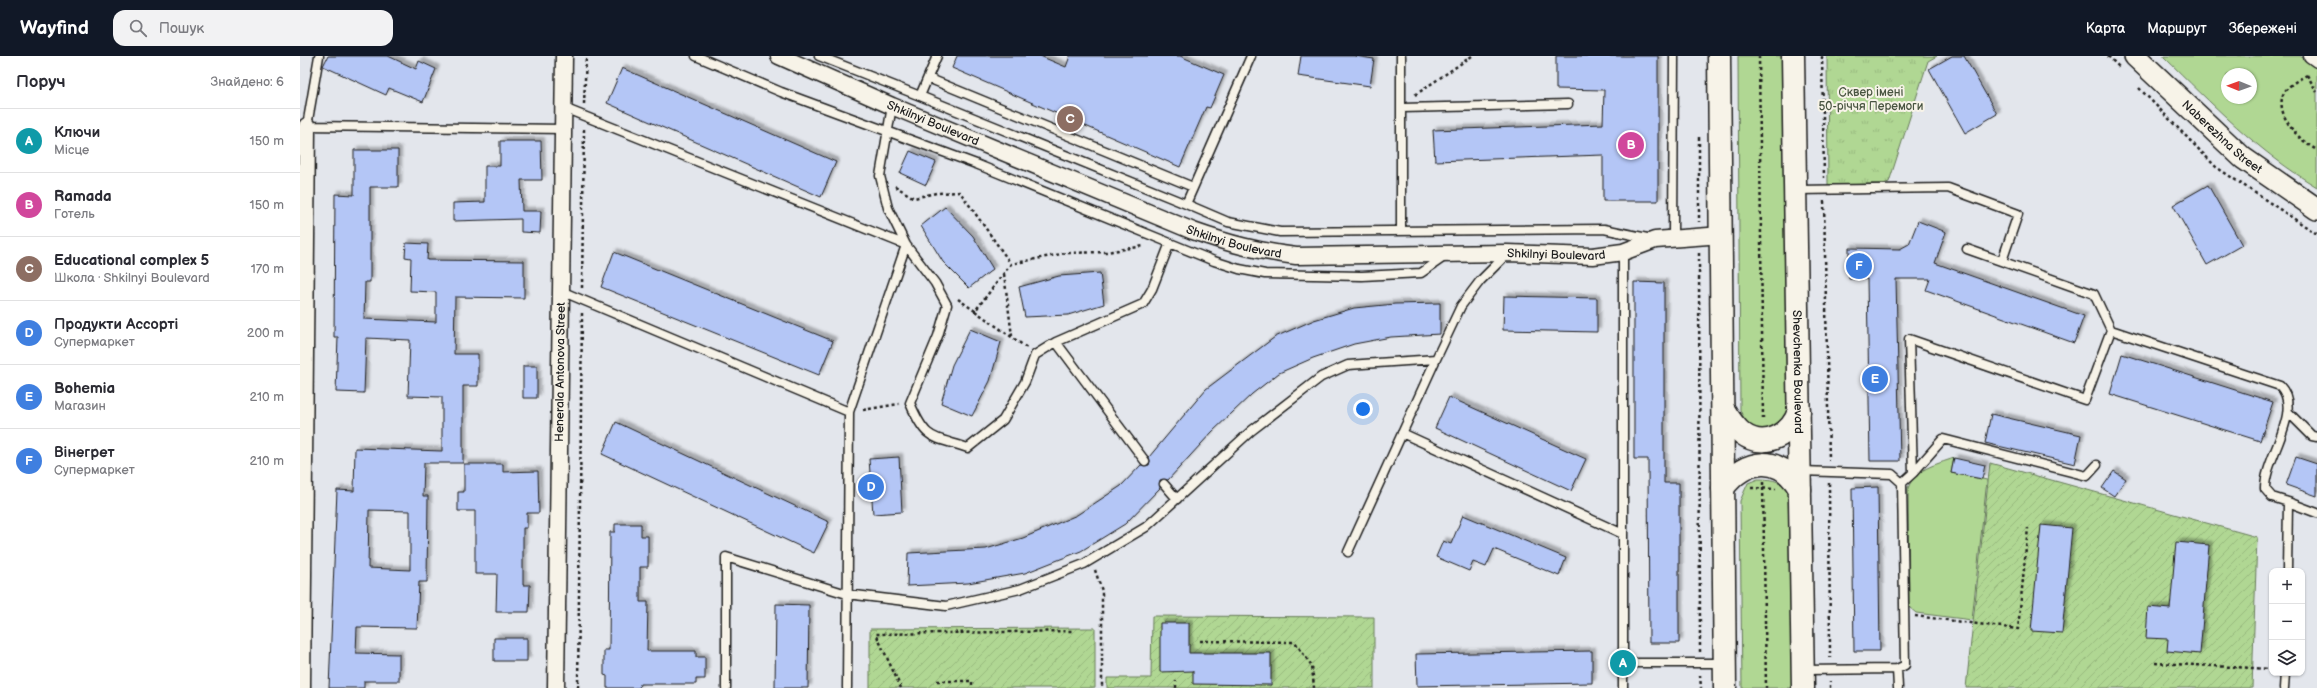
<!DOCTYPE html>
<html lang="uk">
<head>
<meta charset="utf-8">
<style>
	:root { --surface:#fff; --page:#f2f2f3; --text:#2b2b33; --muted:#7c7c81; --line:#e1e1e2; --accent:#111827 }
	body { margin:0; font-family:"Balsamiq Sans",sans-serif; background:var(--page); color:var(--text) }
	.controls { position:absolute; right:12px; bottom:12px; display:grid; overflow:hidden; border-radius:8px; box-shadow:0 1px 3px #0004 }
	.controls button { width:36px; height:36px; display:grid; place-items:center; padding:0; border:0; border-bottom:1px solid var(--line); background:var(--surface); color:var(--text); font:20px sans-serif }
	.compass { position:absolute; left:1921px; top:12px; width:36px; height:36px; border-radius:50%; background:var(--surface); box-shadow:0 1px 3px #0004; rotate:271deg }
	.you { position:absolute; left:1063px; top:353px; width:14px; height:14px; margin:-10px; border:3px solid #fff; border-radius:50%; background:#1a73e8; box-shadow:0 0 0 6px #1a73e833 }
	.badge { display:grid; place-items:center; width:26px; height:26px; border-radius:50%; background:var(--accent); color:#fff; font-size:13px; font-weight:700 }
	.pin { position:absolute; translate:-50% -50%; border:2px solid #fff; box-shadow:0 1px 4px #0006 }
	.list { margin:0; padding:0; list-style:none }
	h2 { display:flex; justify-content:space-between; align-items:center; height:52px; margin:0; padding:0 16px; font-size:17px }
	h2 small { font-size:13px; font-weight:400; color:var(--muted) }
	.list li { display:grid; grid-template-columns:26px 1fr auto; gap:12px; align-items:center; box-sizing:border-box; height:64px; padding:0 16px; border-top:1px solid var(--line) }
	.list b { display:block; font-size:15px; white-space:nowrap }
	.list p { margin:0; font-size:13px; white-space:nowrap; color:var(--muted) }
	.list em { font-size:13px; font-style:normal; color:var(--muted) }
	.icon { flex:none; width:22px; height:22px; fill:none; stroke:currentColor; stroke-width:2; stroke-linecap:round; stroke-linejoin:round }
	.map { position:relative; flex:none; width:2017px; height:632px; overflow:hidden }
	header { display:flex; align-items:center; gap:24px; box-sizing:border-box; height:56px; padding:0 20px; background:var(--accent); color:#fff }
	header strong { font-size:19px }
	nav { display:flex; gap:22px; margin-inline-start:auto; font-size:14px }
	.search { width:280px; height:36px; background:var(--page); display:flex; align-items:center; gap:10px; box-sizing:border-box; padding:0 14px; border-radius:12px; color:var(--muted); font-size:15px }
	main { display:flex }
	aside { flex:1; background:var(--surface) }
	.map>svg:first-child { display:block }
	.grass { fill:#b0d793; stroke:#667a58; fill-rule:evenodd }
	.park { fill:url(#park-tufts); stroke:#667a58 }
	.garden { fill:url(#garden-furrows); stroke:#667a58 }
	.building { fill:#b4c6f6; stroke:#1c1c1c; fill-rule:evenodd; filter:url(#shadow) }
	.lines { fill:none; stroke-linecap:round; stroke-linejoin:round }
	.service-casing { stroke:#1c1c1c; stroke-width:11 }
	.pedestrian-casing { stroke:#1c1c1c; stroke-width:15 }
	.minor-casing { stroke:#1c1c1c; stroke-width:19 }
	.tertiary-casing { stroke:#1c1c1c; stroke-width:24 }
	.secondary-casing { stroke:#1c1c1c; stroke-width:25 }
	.path { stroke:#1c1c1c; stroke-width:2.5; stroke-dasharray:3 3; stroke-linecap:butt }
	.service { stroke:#f7f3e8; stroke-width:8 }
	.pedestrian { stroke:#f7f3e8; stroke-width:12 }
	.minor { stroke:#f7f3e8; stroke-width:16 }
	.tertiary { stroke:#f7f3e8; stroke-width:21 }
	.secondary { stroke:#f7f3e8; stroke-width:22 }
	.labels { text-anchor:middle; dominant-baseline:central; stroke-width:4; stroke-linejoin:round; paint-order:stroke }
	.park-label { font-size:12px; fill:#485440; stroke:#f7f3e8 }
	.street-label { font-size:12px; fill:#1c1c1c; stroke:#f7f3e8 }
</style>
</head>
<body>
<header>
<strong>Wayfind</strong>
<div class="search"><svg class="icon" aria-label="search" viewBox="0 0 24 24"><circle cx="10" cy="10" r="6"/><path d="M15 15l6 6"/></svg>Пошук</div>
<nav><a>Карта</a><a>Маршрут</a><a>Збережені</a></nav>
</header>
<main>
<aside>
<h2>Поруч<small>Знайдено: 6</small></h2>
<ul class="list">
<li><span class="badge" style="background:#0f9aa8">A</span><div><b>Ключи</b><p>Місце</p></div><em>150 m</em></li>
<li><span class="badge" style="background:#d1479c">B</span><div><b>Ramada</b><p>Готель</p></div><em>150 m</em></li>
<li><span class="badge" style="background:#8d6e63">C</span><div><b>Educational complex 5</b><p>Школа · Shkilnyi Boulevard</p></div><em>170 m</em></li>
<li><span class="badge" style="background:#3f7fe0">D</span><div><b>Продукти Ассорті</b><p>Супермаркет</p></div><em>200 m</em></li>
<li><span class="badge" style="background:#3f7fe0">E</span><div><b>Bohemia</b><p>Магазин</p></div><em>210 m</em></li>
<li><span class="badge" style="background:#3f7fe0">F</span><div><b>Вінегрет</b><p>Супермаркет</p></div><em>210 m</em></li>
</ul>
</aside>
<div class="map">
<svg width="2017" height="632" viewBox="0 0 2017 632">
	<defs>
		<pattern id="park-tufts" width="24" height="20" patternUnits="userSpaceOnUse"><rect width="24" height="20" fill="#b0d793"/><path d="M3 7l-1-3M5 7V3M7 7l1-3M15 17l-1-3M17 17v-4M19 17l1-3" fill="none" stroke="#97b87e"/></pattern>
		<pattern id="garden-furrows" width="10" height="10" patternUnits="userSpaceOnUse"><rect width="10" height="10" fill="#b0d793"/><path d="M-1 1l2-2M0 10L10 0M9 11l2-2" fill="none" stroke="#97b87e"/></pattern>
		<filter id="shadow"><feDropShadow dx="3.5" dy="-3.5" stdDeviation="1" flood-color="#0004"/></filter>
	</defs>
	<rect width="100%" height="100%" fill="#e3e6ec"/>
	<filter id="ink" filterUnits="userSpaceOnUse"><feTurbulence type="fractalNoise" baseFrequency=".025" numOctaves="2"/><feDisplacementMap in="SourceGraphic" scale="8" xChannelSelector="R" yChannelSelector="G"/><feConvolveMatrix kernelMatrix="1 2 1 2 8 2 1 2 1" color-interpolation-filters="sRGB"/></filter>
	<g filter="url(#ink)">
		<path class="grass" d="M 1438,0 L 1482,0 L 1487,355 C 1474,379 1451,382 1440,354 Z
			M 1863,0 L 2000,0 L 2017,11 L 2017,131 C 1958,96 1912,48 1863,0 ZM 1927,18 L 1951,18 L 1951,42 L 1927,42 Z
			M 1654,402 L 1651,417 L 1687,424 L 1672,564 L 1616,557 L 1609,551 L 1608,432 C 1616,412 1635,409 1654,402 Z
			M 1458,423 C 1470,423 1478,424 1488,432 L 1492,632 L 1442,632 L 1440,445 L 1448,427 Z"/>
		<path class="park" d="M 1527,0 L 1637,0 L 1628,5 L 1589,126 L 1583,128 L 1528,129 Z"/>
		<path class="garden" d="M 1690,407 L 1957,481 L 1952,632 L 1666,632 Z
			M 852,560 L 1074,561 L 1074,632 L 807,632 L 807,622 L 851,622 Z
			M 795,572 L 795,632 L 570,632 L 570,573 Z"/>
		<path class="building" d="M 28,0 L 88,0 L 116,13 L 119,5 L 136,13 L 123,46 L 89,32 L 86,39 L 23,10 Z
			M 657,0 L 740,0 L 766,11 L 770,0 L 880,0 L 924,19 L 910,52 L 906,51 L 880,111 L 652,12 Z
			M 1001,0 L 1054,0 L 1074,3 L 1070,30 L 998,20 Z
			M 1256,0 L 1358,0 L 1358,145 L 1303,145 L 1303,99 L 1135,105 L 1133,74 L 1303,68 L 1304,34 L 1256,33 Z
			M 1652,0 L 1664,0 L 1697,58 L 1665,77 L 1629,13 Z
			M 322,12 L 536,106 L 521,141 L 307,47 Z
			M 200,85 L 241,85 L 242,124 L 221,124 L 222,155 L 241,155 L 240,177 L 221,176 L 221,163 L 153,165 L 153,147 L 185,146 L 185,110 L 200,110 Z
			M 54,94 L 98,94 L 98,131 L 70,131 L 70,226 L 65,226 L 64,263 L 136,266 L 136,236 L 110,235 L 111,202 L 105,201 L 106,187 L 128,188 L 127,204 L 224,205 L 224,242 L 155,241 L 154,298 L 178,298 L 178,330 L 163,330 L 163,407 L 124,407 L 123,440 L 128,440 L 127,526 L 119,526 L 117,572 L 57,571 L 56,597 L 99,598 L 99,625 L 64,625 L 64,632 L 29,632 L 37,434 L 54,435 L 55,392 L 142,395 L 142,341 L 108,340 L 110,284 L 66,282 L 64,337 L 36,336 L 38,281 L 34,281 L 35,138 L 54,139 ZM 69,454 L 110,455 L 110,514 L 68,512 Z
			M 610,95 L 636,106 L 626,129 L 600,117 Z
			M 1908,129 L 1942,189 L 1907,209 L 1873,149 Z
			M 645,151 L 673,180 L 693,213 L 669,232 L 643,206 L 621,170 Z
			M 1618,165 L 1646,176 L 1635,207 L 1784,260 L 1774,287 L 1626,234 L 1630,223 L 1596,223 L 1600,405 L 1570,405 L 1567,223 L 1549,223 L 1549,192 L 1600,193 L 1609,188 Z
			M 314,196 L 533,285 L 519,319 L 301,231 Z
			M 800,217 L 804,248 L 768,259 L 725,261 L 719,231 L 759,220 Z
			M 1334,226 L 1364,227 L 1364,427 L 1379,427 L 1379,587 L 1349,587 L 1348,403 L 1334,403 Z
			M 1204,240 L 1297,242 L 1297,276 L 1203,274 Z
			M 1140,247 L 1140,278 L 1091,281 L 1054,288 L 1013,302 L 979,317 L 952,338 L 912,376 L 868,424 L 860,424 L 860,432 L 825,468 L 781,495 L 725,517 L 668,527 L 607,530 L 608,497 L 686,493 L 723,482 L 777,459 L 821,430 L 841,409 L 849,409 L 850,405 L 849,401 L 906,333 L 975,281 L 1014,264 L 1054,252 L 1095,248 Z
			M 670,273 L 701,286 L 690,325 L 672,360 L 641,347 L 652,309 Z
			M 1822,298 L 1973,346 L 1960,385 L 1810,338 Z
			M 223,310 L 237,310 L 237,342 L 223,342 Z
			M 1149,341 L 1286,403 L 1271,435 L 1135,372 Z
			M 1691,358 L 1781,379 L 1775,408 L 1685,387 Z
			M 316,366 L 529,466 L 514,497 L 302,398 Z
			M 599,401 L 602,456 L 573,458 L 569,403 Z
			M 1996,401 L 2017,408 L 2017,440 L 1986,429 Z
			M 1654,402 L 1685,409 L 1682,423 L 1651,417 Z
			M 164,408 L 203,408 L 203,416 L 238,415 L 239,457 L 227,457 L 227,472 L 223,472 L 223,529 L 230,529 L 229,556 L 196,556 L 197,518 L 175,518 L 175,455 L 158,455 L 158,436 L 164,436 Z
			M 1814,415 L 1826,423 L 1814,440 L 1802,432 Z
			M 1578,431 L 1580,595 L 1554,595 L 1552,432 Z
			M 1163,459 L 1266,502 L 1259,520 L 1194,493 L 1186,511 L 1173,506 L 1169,515 L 1136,501 L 1143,485 L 1151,488 Z
			M 315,468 L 341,468 L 341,480 L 348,480 L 348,511 L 340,511 L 340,546 L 348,546 L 347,595 L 396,595 L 396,601 L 405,601 L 405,623 L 396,623 L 396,628 L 340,628 L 339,632 L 307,632 L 307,620 L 304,619 L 304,594 L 309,594 L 310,476 L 315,476 Z
			M 1741,469 L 1772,472 L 1762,577 L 1731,575 Z
			M 1876,486 L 1909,489 L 1900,598 L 1867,595 L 1868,583 L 1846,582 L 1848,551 L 1870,553 Z
			M 476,548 L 509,549 L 508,632 L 475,632 Z
			M 860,567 L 889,567 L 889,597 L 971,597 L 971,629 L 893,628 L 893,615 L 860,616 Z
			M 194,582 L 227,582 L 227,605 L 194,605 Z
			M 1292,595 L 1292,627 L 1117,630 L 1116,598 Z"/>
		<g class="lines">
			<defs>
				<path id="service" d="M 396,0 L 481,36 L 676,108 L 870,187
					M 519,0 L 620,40 L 637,0
					M 951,0 L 886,148 L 928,166 L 980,176 L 1304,173 L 1352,183
					M 628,22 L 893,131
					M 620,40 L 886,148
					M 592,50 L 580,120 L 588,152 L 606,189 L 635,227 L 647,249 L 638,280 L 610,347 C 626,385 631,380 668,392 L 703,364 L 725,326 L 735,299 L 756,286
					M 264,52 L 606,189 L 549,356
					M 1102,52 L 1268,48
					M 5,70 L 264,73
					M 7,70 L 19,0
					M 1496,134 L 1648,132 L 1718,158 L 1702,205
					M 1101,175 L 1101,0
					M 1373,181 L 1374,0
					M 1667,193 L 1794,238 L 1811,274 L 1980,330 C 2004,355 1964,403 1965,433 L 1972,441 L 1988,446
					M 1323,196 L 1323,632
					M 261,235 L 549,356 L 547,632
					M 1988,356 L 2012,380 L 2017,381
					M 1102,377 L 1323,478
					M 845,405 L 756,286 L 843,248 L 852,233 L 870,187 L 914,205 L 939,213 L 965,218 L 1062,220 L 1121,217 L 1144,201
					M 1501,415 L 1592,418 L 1602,427
					M 1613,417 L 1643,383 L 1787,420 L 1797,409
					M 864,428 L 877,443
					M 1048,496 L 1136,303
					M 1987,515 L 1988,446 L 2017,457
					M 1323,607 L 1425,607
					M 1597,613 L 1598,632
					M 1504,614 L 1597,613 L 1605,609 L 1602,427 L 1613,417 L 1609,283 L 1785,344 L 1811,274
					M 426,632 L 426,501 L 547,538 L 646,550 L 720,533 L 784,508 L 846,471 L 951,375 L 1021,321 L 1048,309 L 1136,303 L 1161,250 L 1180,225 L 1207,198
					M 1984,632 L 1985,617"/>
				<path id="pedestrian" d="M 2010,0 L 2017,5"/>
				<g id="minor">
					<path id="s1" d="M 479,0 L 592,50 L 893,175 C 930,188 957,195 996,200 L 1207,197 L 1293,200 L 1323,196 L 1355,184 L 1422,179"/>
					<path d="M 2,632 L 7,70"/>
					<path id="s2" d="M 256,632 L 264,0"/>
				</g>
				<g id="tertiary">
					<path id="s3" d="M 1835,0 L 1943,102 L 2017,153"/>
				</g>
				<g id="secondary">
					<path d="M 1419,0 L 1425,632"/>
					<path id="s4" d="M 1493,0 L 1503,632"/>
					<path d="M 1423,353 C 1429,363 1434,371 1443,378 C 1465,394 1492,378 1499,355"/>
					<path d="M 1423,432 C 1446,402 1480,398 1500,433"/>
				</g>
			</defs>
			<use href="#service" class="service-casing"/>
			<use href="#pedestrian" class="pedestrian-casing"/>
			<use href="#minor" class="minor-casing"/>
			<use href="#tertiary" class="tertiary-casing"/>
			<use href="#secondary" class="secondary-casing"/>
			<path class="path" d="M 1459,0 L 1463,365
				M 1522,0 L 1524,122
				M 1808,0 L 1819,11
				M 2007,19 C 1998,24 1984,31 1982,42 C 1978,63 2000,85 2017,94
				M 2007,19 L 2017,36
				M 1839,32 L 1916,111 L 2017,178
				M 1115,39 L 1172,0
				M 284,48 L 286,0
				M 1399,81 L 1399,166
				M 595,130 L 614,142 L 636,137 L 660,136 L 711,208
				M 1524,145 L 1529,404
				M 1399,197 L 1400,596
				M 704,218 L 712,280
				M 282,232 L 284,73
				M 658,243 L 675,255 L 711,208 L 766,197 L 806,196 L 844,190
				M 675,255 L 727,292
				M 563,354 L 599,348
				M 1463,426 L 1466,632
				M 1529,427 L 1530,602
				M 1451,432 L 1476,433
				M 795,514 L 802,535 L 802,632
				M 1615,560 L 1718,573 L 1728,472
				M 900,585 L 995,586 L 1012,610 L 1014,632
				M 1855,607 L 1972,613
				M 1400,619 L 1401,632
				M 637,625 L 672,625 L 672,632
				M 278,632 L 282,257
				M 601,632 L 576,578 L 774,575
				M 876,632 L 876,625
				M 1530,632 L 1530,625"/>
			<use href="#service" class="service"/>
			<use href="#pedestrian" class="pedestrian"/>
			<use href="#minor" class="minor"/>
			<use href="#tertiary" class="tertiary"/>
			<use href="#secondary" class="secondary"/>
		</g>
	</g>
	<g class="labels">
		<g class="park-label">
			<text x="1571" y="36">Сквер імені<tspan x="1571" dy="14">50-річчя Перемоги</tspan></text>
		</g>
		<g class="street-label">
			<text stroke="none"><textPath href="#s1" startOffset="168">Shkilnyi Boulevard</textPath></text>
			<text stroke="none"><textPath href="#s3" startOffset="119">Naberezhna Street</textPath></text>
			<text stroke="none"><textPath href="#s1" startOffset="492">Shkilnyi Boulevard</textPath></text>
			<text stroke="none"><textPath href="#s1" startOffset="816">Shkilnyi Boulevard</textPath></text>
			<text stroke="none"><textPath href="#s2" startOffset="316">Henerala Antonova Street</textPath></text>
			<text stroke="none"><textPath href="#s4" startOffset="316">Shevchenka Boulevard</textPath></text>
		</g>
	</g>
</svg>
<div class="controls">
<button>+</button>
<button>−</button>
<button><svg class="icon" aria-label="layers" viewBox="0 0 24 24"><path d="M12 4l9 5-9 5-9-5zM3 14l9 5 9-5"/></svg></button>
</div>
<svg class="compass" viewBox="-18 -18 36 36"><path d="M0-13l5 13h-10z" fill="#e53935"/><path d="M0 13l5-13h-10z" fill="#7c7c81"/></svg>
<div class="you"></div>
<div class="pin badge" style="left:1323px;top:607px;background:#0f9aa8">A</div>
<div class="pin badge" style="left:1331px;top:89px;background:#d1479c">B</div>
<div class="pin badge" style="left:770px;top:63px;background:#8d6e63">C</div>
<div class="pin badge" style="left:571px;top:431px;background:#3f7fe0">D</div>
<div class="pin badge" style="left:1575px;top:323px;background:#3f7fe0">E</div>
<div class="pin badge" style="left:1559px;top:210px;background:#3f7fe0">F</div>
</div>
</main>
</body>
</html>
